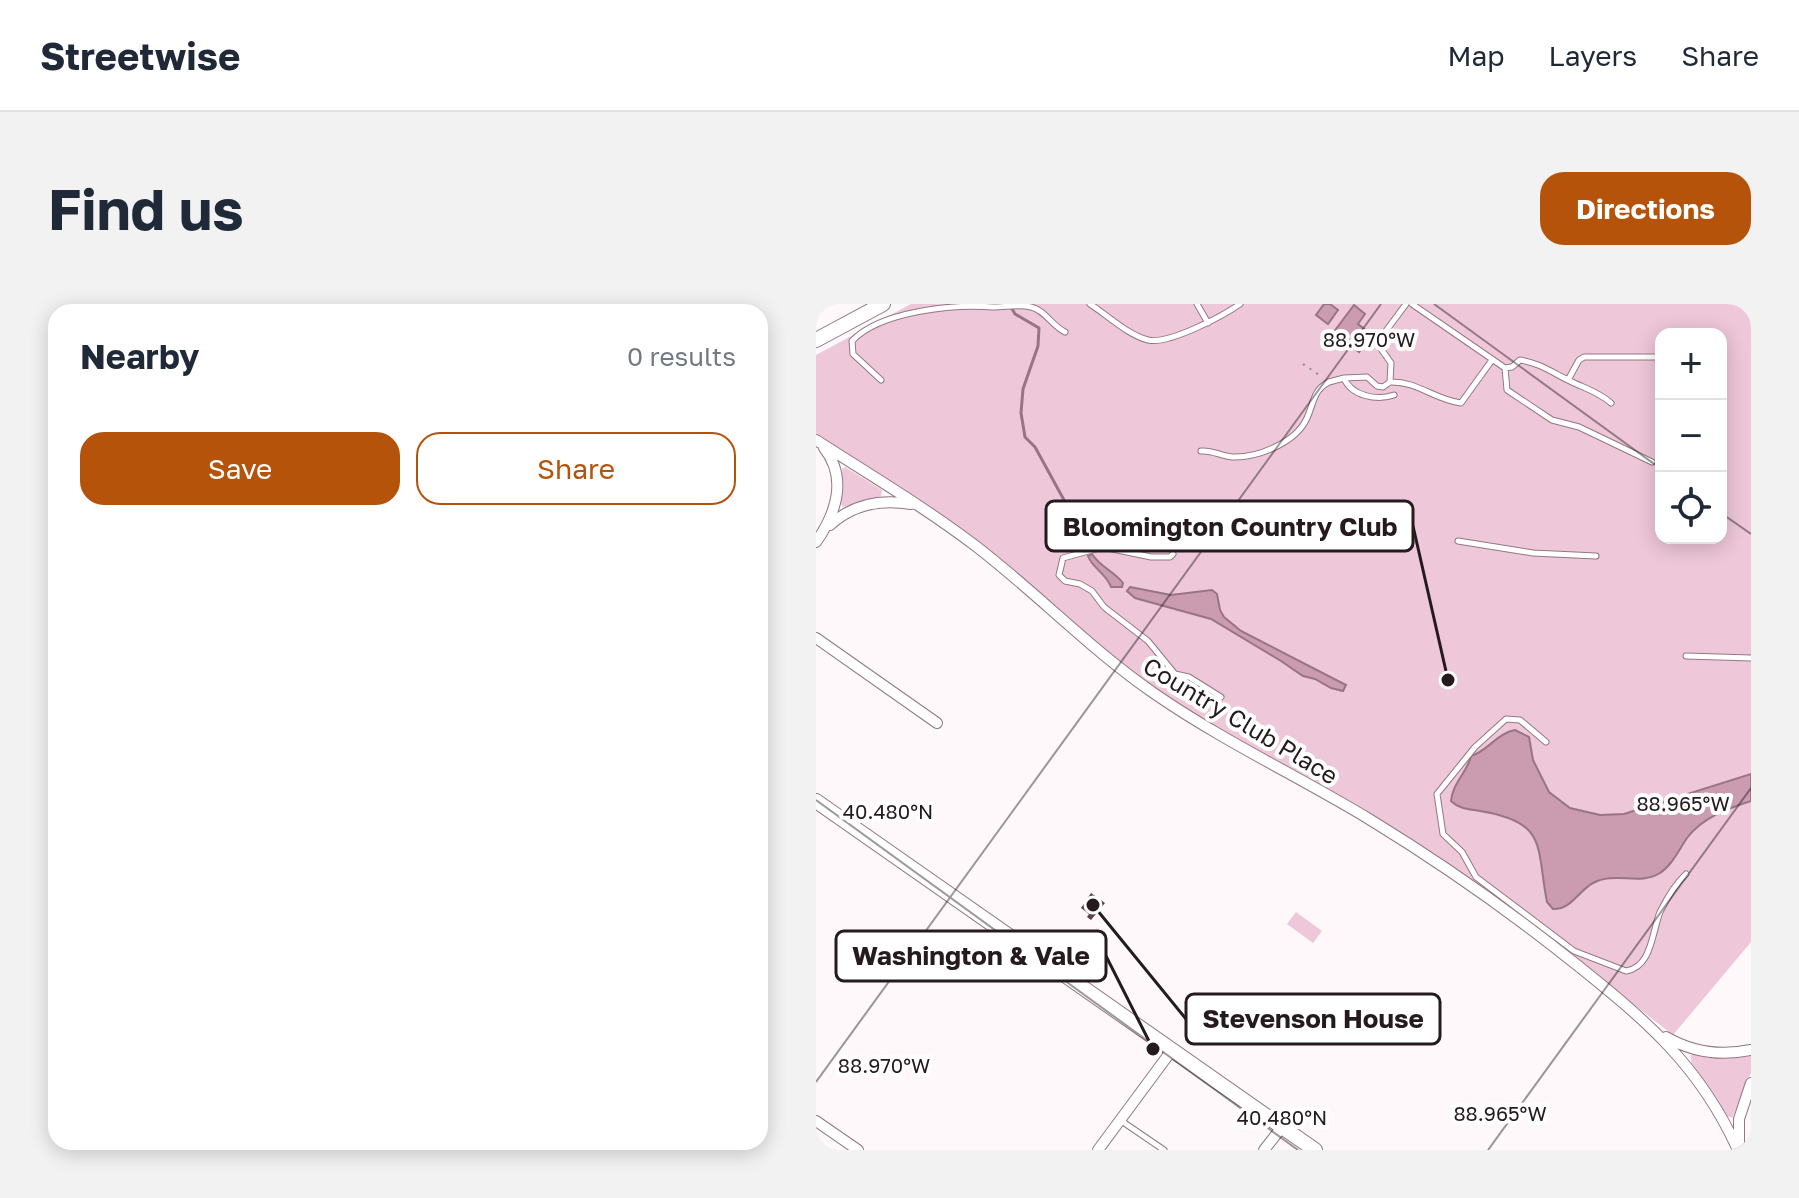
<!DOCTYPE html>
<html lang="en">
<head>
<meta charset="utf-8">
<style>
	:root { --surface:#fff; --page:#f2f2f3; --text:#1f2937; --muted:#747a83; --line:#e0e1e3; --accent:#b45309 }
	body { margin:0; font-family:"Golos Text",sans-serif; background:var(--page); color:var(--text) }
	.controls { position:absolute; right:24px; top:24px; display:grid; overflow:hidden; border-radius:16px; box-shadow:0 4px 20px #0003 }
	.controls button { width:72px; height:72px; display:grid; place-items:center; padding:0; border:0; border-bottom:2px solid var(--line); background:var(--surface); color:var(--text); font:40px sans-serif }
	.list { margin:0; padding:0; list-style:none }
	h2 { display:flex; justify-content:space-between; align-items:center; height:104px; margin:0; padding:0 32px; font-size:34px }
	h2 small { font-size:26px; font-weight:400; color:var(--muted) }
	.actions { display:flex; gap:16px; padding:24px 32px }
	.actions a { flex:1; padding:18px 0; border:2px solid var(--accent); border-radius:24px; text-align:center; font-size:28px; color:var(--accent) }
	.actions .main { background:var(--accent); color:#fff }
	.icon { flex:none; width:44px; height:44px; fill:none; stroke:currentColor; stroke-width:2; stroke-linecap:round; stroke-linejoin:round }
	.map { position:relative; flex:none; width:935px; height:846px; overflow:hidden; border-radius:24px }
	header { display:flex; align-items:center; gap:48px; box-sizing:border-box; height:112px; padding:0 40px; background:var(--surface); border-bottom:2px solid var(--line) }
	header strong { font-size:38px }
	nav { display:flex; gap:44px; margin-inline-start:auto; font-size:28px }
	.intro { display:flex; align-items:center; justify-content:space-between; box-sizing:border-box; height:192px; padding:0 48px }
	h1 { margin:0; font-size:56px }
	.button { padding:20px 36px; border-radius:24px; background:var(--accent); color:#fff; font-size:28px; font-weight:700 }
	main { display:flex; gap:48px; padding:0 48px }
	aside { flex:1; background:var(--surface); border-radius:24px; box-shadow:0 4px 20px #0003 }
	.map>svg:first-child { display:block }
	.green { fill:#eec7d8; fill-rule:evenodd }
	.water { fill:#cb9bb0; stroke:#997584; stroke-width:2 }
	.lines { fill:none; stroke-linecap:round; stroke-linejoin:round }
	.stream { stroke:#997584; stroke-width:3 }
	.building { fill:#5a434d }
	.service-casing { stroke:#937883; stroke-width:7 }
	.minor-casing { stroke:#937883; stroke-width:12 }
	.secondary-casing { stroke:#937883; stroke-width:16 }
	.path { stroke:#91898c; stroke-width:2; stroke-dasharray:2 6; stroke-linecap:butt }
	.service { stroke:#fff; stroke-width:5 }
	.minor { stroke:#fff; stroke-width:10 }
	.secondary { stroke:#fff; stroke-width:14 }
	.ticks { fill:none; stroke:#251b1f; stroke-width:2; stroke-opacity:0.45 }
	.labels { text-anchor:middle; dominant-baseline:central; stroke-width:8; stroke-linejoin:round; paint-order:stroke }
	.street-label { font-size:24px; fill:#251b1f; stroke:#fff }
	.ticks-label { font-size:20px; text-anchor:middle; fill:#251b1f; stroke:#fff; stroke-width:8; stroke-linejoin:round; paint-order:stroke }
	.leader { fill:none; stroke:#251b1f; stroke-width:3 }
	.callout-dot { fill:#251b1f; stroke:#fff; stroke-width:3 }
	.callout { fill:#fff; stroke:#251b1f; stroke-width:3 }
	.callout-label { font-size:26px; text-anchor:middle; font-weight:bold; fill:#251b1f }
</style>
</head>
<body>
<header>
<strong>Streetwise</strong>
<nav><a>Map</a><a>Layers</a><a>Share</a></nav>
</header>
<div class="intro"><h1>Find us</h1><a class="button">Directions</a></div>
<main>
<aside>
<h2>Nearby<small>0 results</small></h2>
<ul class="list">
</ul>
<div class="actions"><a class="main">Save</a><a>Share</a></div>
</aside>
<div class="map">
<svg width="935" height="846" viewBox="0 0 935 846">
	<rect width="100%" height="100%" fill="#fef8fa"/>
	<path class="green" d="M 95,0 L 935,0 L 935,638 L 857,731 L 709,616 L 344,388 L 283,342 L 167,241 L 0,129 L 0,51 ZM 845,30 L 905,30 L 905,234 L 845,234 Z
		M 29,163 L 66,186 L 65,192 L 27,203 L 25,200 L 26,165 Z
		M 480,608 L 506,627 L 497,639 L 471,620 Z
		M 878,750 L 905,754 L 935,752 L 935,769 L 916,814 L 911,812 L 875,758 L 875,751 Z"/>
	<path class="water" d="M 508,0 L 514,0 L 522,6 L 512,20 L 500,11 Z
		M 538,1 L 549,10 L 542,20 L 556,31 L 543,48 L 517,29 Z
		M 276,250 C 284,263 298,267 307,279 L 306,283 L 295,283 C 290,269 276,264 272,252 Z
		M 314,283 L 355,291 L 396,286 L 401,290 L 404,306 L 408,313 L 425,327 L 530,381 L 527,387 L 515,384 L 499,375 L 487,372 L 465,357 L 395,315 L 319,294 L 311,287 Z
		M 699,426 L 713,433 L 717,456 L 733,488 L 754,504 L 784,511 L 808,510 L 935,470 L 935,497 C 911,505 887,513 871,534 C 863,546 856,561 844,569 C 823,582 799,567 777,579 C 762,587 755,606 737,605 L 731,598 C 720,544 733,518 664,507 C 653,505 643,505 635,497 C 636,480 652,467 655,452 C 672,447 681,429 699,426 Z"/>
	<g class="lines">
		<path class="stream" d="M 195,3 L 199,10 L 223,24 L 222,42 L 207,85 L 205,109 L 209,133 L 219,143 L 248,196 L 273,248"/>
	</g>
	<path class="building" d="M 275,589 L 289,599 L 275,616 L 271,613 L 273,610 L 265,604 Z"/>
	<g class="lines">
		<defs>
			<path id="service" d="M 274,0 C 291,11 312,31 332,36 C 352,41 407,12 424,0
				M 381,0 L 392,19
				M 596,0 L 689,64 L 691,86 L 736,116 L 763,123 L 836,158
				M 689,64 L 696,63 L 704,56 C 724,59 737,69 754,77 C 768,84 783,88 795,99
				M 528,74 L 551,73 L 561,82 L 567,83 L 574,78 C 601,77 619,96 645,99 L 676,56
				M 65,76 L 37,50 L 36,37 C 64,7 138,0 177,3 C 190,3 203,0 215,3 C 229,6 236,22 249,28
				M 752,76 L 763,56 L 768,53 L 845,53
				M 513,78 L 528,74 C 535,92 561,97 578,91
				M 574,78 L 575,59 L 561,39 L 590,0
				M 385,147 C 396,146 405,152 416,153 C 441,154 480,139 491,114 C 498,99 497,86 513,78
				M 642,237 L 717,249 L 780,252
				M 287,241 L 321,231 L 371,225 L 392,219 L 418,205 L 446,218 L 477,223
				M 357,250 L 354,253 L 335,253 L 287,243 L 247,254 L 243,271 L 249,277 L 264,280 L 276,287 L 288,303 L 332,337 L 359,370 L 373,373 L 405,393
				M 870,352 L 935,354
				M 730,438 L 704,416 L 690,415 L 659,443 L 621,490 L 627,530 L 646,548 L 660,573 L 758,647 L 810,667 C 836,663 836,628 844,608 C 850,596 860,579 870,570
				M 304,816 L 348,846"/>
			<path id="minor" d="M 0,136 C 54,171 110,204 161,243 C 222,290 275,346 339,390 C 407,437 482,472 553,515 C 625,559 695,608 761,661 C 831,717 884,762 922,846
				M 14,221 C 37,200 65,195 95,200
				M 0,238 C 20,210 32,174 8,144
				M 0,334 L 121,419
				M 850,733 C 876,748 906,752 935,746
				M 0,817 L 42,846
				M 923,844 L 923,815 L 935,779
				M 282,846 L 356,746
				M 448,846 L 466,823"/>
			<path id="secondary" d="M 0,36 L 67,0
				M 0,497 L 499,846"/>
		</defs>
		<use href="#service" class="service-casing"/>
		<use href="#minor" class="minor-casing"/>
		<use href="#secondary" class="secondary-casing"/>
		<path class="path" d="M 487,60 L 506,73"/>
		<use href="#service" class="service"/>
		<use href="#minor" class="minor"/>
		<use href="#secondary" class="secondary"/>
	</g>
	<path class="ticks" d="M 618,0 L 845,165M 905,209 L 935,230M 0,496 L 482,846M 0,778 L 565,0M 672,846 L 935,484"/>
	<g class="labels">
		<g class="street-label">
			<text transform="translate(425 416) rotate(31)">Country Club Place</text>
		</g>
	</g>
	<g class="ticks-label">
		<text x="553" y="43">88.970°W</text>
		<text x="867" y="507">88.965°W</text>
		<text x="72" y="515">40.480°N</text>
		<text x="68" y="769">88.970°W</text>
		<text x="684" y="817">88.965°W</text>
		<text x="466" y="821">40.480°N</text>
	</g>
	<path class="leader" d="M632 376L597 222M337 745L290 652M277 601L370 715"/>
	<g class="callout-dot">
		<circle cx="632" cy="376" r="8"/>
		<circle cx="337" cy="745" r="8"/>
		<circle cx="277" cy="601" r="8"/>
	</g>
	<g class="callout">
		<rect x="230" y="197" width="367" height="50" rx="8"/>
		<rect x="20" y="627" width="270" height="50" rx="8"/>
		<rect x="370" y="690" width="254" height="50" rx="8"/>
	</g>
	<g class="callout-label">
		<text x="414" y="232">Bloomington Country Club</text>
		<text x="155" y="661">Washington &amp; Vale</text>
		<text x="497" y="724">Stevenson House</text>
	</g>
</svg>
<div class="controls">
<button>+</button>
<button>−</button>
<button><svg class="icon" aria-label="locate" viewBox="0 0 24 24"><circle cx="12" cy="12" r="6"/><path d="M12 2v4M12 18v4M2 12h4M18 12h4"/></svg></button>
</div>
</div>
</main>
</body>
</html>
